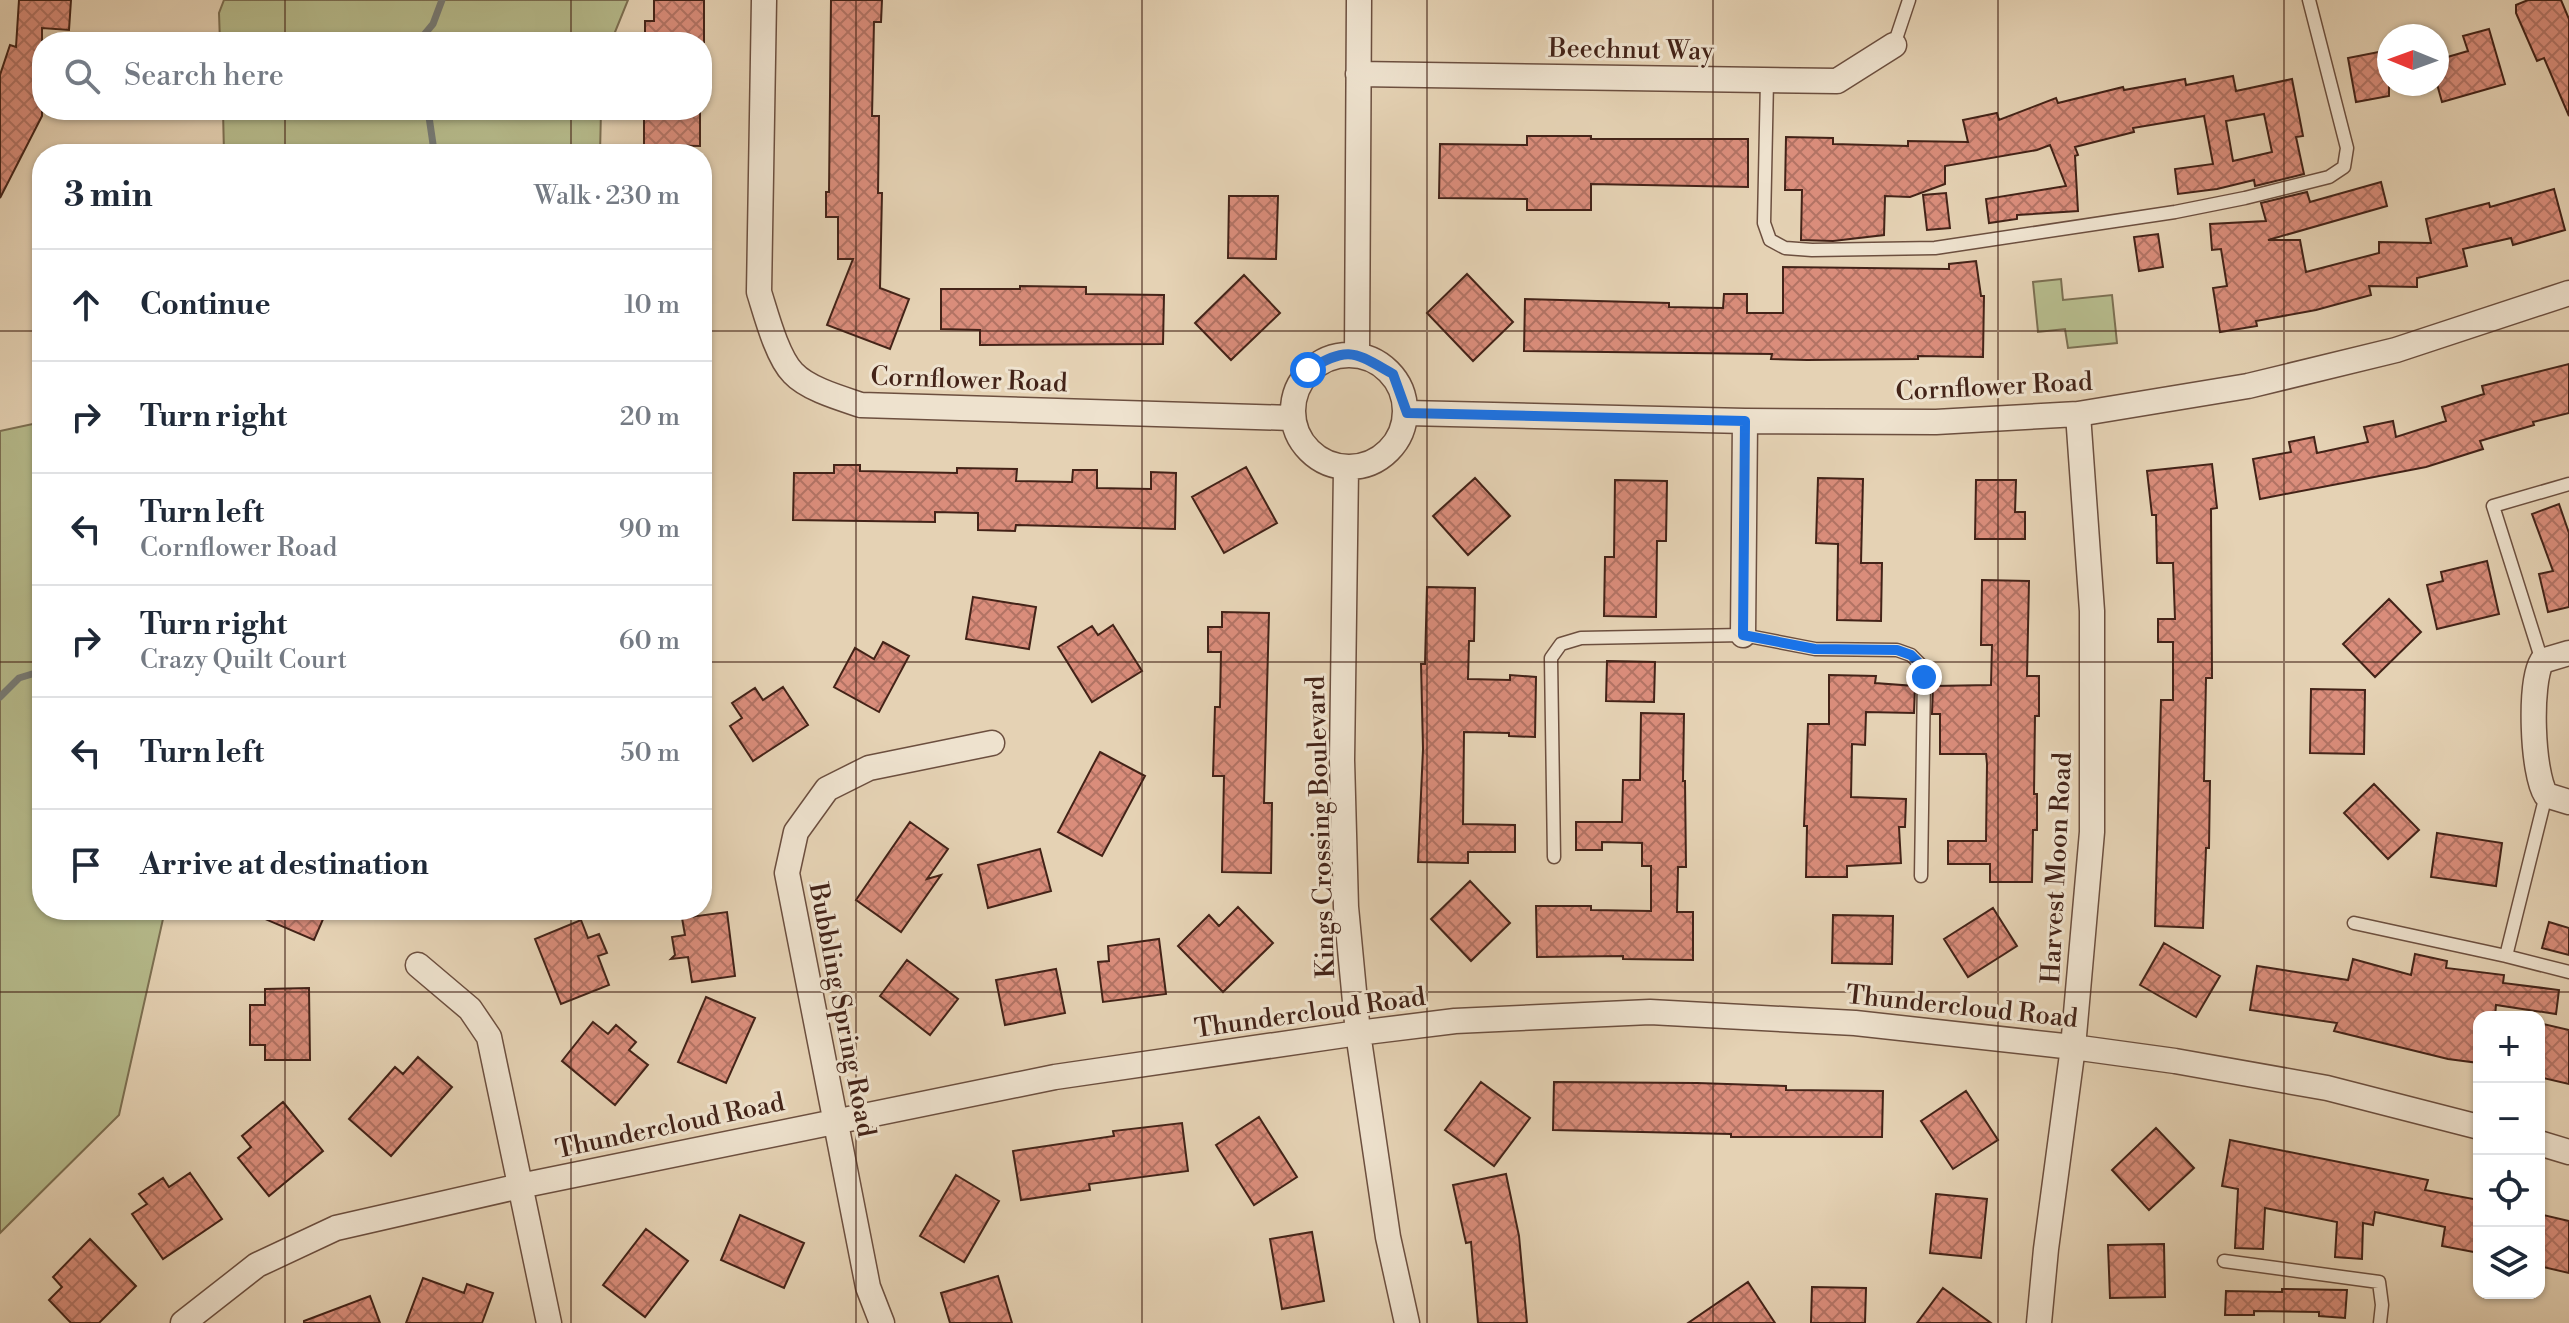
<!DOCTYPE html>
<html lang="en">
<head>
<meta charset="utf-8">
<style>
	:root { --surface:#fff; --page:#f2f2f3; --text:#1f2937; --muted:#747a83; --line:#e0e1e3 }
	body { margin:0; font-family:"Libre Bodoni",serif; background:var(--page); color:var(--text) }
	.controls { position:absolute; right:24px; bottom:24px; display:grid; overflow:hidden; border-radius:16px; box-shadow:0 2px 6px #0004 }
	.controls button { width:72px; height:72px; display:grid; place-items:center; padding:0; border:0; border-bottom:2px solid var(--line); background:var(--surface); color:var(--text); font:40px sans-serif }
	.compass { position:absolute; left:2377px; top:24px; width:72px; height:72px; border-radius:50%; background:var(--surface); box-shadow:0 2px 6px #0004; rotate:271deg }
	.stop { position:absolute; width:24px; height:24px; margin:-18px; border:6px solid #1a73e8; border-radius:50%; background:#fff }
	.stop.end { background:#1a73e8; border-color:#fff; box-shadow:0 2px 8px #0008 }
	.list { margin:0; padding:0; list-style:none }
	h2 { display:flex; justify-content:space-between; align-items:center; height:104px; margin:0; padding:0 32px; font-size:34px }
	h2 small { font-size:26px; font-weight:400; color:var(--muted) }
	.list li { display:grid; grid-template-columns:52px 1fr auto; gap:24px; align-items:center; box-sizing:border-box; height:112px; padding:0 32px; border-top:2px solid var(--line) }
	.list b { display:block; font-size:30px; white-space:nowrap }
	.list p { margin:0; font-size:26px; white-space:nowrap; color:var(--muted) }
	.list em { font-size:26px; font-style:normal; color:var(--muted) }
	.icon { flex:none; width:44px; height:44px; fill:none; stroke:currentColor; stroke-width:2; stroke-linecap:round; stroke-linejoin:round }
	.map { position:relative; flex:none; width:2569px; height:1323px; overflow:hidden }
	.search { position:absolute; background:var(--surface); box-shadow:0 2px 6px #0004; left:32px; top:32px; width:680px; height:88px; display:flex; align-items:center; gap:20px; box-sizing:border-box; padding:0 28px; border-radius:32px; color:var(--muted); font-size:30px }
	.panel { position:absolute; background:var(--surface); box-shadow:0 2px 6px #0004; left:32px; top:144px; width:680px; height:776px; border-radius:32px }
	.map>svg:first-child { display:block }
	.park { fill:#b6bb8c; stroke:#7c6f52; stroke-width:2 }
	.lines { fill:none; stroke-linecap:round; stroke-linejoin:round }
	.stream { stroke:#767b76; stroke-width:7 }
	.building { fill:url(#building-cross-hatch); stroke:#432318; stroke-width:2; fill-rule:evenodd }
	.service-casing { stroke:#6c4f3f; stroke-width:15 }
	.minor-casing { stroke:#6c4f3f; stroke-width:27 }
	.service { stroke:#eee2ce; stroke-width:12 }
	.minor { stroke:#eee2ce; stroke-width:24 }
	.route { stroke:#1a73e8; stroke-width:10 }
	.grid { fill:none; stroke:#432318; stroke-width:2; stroke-opacity:0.55 }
	.labels { text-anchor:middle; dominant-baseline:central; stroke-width:6; stroke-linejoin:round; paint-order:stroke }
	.street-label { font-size:26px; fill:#432318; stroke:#eee2ce }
</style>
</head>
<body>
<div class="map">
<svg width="2569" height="1323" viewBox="0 0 2569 1323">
	<defs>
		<pattern id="building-cross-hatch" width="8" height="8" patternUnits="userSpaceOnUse" patternTransform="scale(2)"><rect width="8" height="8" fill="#da8d7b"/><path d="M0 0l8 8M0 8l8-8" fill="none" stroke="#b27364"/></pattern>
	</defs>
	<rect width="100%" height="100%" fill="#e5d2b4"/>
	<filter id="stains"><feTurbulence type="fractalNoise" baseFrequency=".0025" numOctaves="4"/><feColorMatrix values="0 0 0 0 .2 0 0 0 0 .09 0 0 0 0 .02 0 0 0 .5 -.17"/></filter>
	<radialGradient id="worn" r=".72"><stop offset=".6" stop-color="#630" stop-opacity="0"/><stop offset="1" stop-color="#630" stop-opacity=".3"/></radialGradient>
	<path class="park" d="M 224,0 L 628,0 L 611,42 L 220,42 L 219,13 Z
		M 223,110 L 601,110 L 600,154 L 224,154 Z
		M 2061,279 L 2063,300 L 2112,295 L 2117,343 L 2068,348 L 2065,329 L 2038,332 L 2033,282 Z
		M 42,422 L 42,910 L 165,910 L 119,1115 L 0,1233 L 0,431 Z"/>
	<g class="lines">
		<path class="stream" d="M 418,42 L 433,24 L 442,0
			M 428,110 L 433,144 L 431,154
			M 0,697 L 19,678 L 42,671"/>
	</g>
	<path class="building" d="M 19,0 L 71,0 L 69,30 L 42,28 L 42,116 L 0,198 L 0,75 L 10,45 L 16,47 Z
		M 654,0 L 704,0 L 704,42 L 645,42 L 645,21 L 654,21 Z
		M 831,0 L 882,0 L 881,22 L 874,22 L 872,116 L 879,116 L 878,193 L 882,193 L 880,288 L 909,299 L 890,349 L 827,325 L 853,259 L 838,259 L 838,217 L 826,217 L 826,192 L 829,192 Z
		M 2528,0 L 2561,0 L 2569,19 L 2569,116 L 2544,58 L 2537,61 L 2516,13 L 2516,5 Z
		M 2489,29 L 2505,84 L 2442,102 L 2437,84 L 2437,60 L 2468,51 L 2463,36 Z
		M 2389,50 L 2389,96 L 2356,102 L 2348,58 Z
		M 2233,76 L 2236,91 L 2292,79 L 2303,136 L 2296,137 L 2304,174 L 2255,186 L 2254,180 L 2217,189 L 2178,194 L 2175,169 L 2213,164 L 2204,116 L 2133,128 L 2134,132 L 2075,147 L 2078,155 L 2075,156 L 2078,211 L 2017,215 L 2017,219 L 1989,223 L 1986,199 L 2066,186 L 2050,145 L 2037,150 L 1945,166 L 1945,184 L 1910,197 L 1885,196 L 1884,235 L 1833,241 L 1801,240 L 1802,190 L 1785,190 L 1786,137 L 1833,138 L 1833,144 L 1908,146 L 1908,141 L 1968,142 L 1963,120 L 1997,113 L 1999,120 L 2056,98 L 2058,103 L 2123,87 L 2124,90 L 2185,79 L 2186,85 ZM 2264,114 L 2272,152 L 2233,161 L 2226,121 Z
		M 644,110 L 700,110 L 700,146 L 644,145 Z
		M 1527,136 L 1591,136 L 1591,139 L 1748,139 L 1748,187 L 1591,184 L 1591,210 L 1527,210 L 1527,199 L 1439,198 L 1440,144 L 1527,145 Z
		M 2381,182 L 2387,206 L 2268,240 L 2300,240 L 2306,272 L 2379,253 L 2379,242 L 2431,243 L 2426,219 L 2489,203 L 2490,207 L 2554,189 L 2565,230 L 2513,245 L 2511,238 L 2463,249 L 2467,266 L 2417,278 L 2417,287 L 2369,286 L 2371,295 L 2316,310 L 2256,321 L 2257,326 L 2220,332 L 2213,288 L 2227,286 L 2221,249 L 2212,250 L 2210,224 L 2266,221 L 2261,203 L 2307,192 L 2310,202 Z
		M 1946,193 L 1950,228 L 1927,230 L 1923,195 Z
		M 1229,196 L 1278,196 L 1276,259 L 1228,258 Z
		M 2158,234 L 2163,267 L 2139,271 L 2134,237 Z
		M 1976,261 L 1981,296 L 1984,296 L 1983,357 L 1918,356 L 1918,359 L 1807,360 L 1771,359 L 1772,354 L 1524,351 L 1525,299 L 1669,303 L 1669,307 L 1723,308 L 1724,294 L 1747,294 L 1747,313 L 1783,313 L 1783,267 L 1949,269 L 1949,264 Z
		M 1467,274 L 1513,322 L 1473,361 L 1427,313 Z
		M 1244,275 L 1280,313 L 1231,360 L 1195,323 Z
		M 1020,286 L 1086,287 L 1086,294 L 1164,295 L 1163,344 L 980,345 L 980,330 L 941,329 L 941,289 L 1020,289 Z
		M 2569,364 L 2569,413 L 2533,422 L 2534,425 L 2480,441 L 2483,449 L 2426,467 L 2260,499 L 2253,459 L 2291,452 L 2289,442 L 2314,437 L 2317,453 L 2368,442 L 2364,427 L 2393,421 L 2396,437 L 2446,421 L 2442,407 L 2484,394 L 2482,386 Z
		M 2212,464 L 2217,508 L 2211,509 L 2212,678 L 2206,678 L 2204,781 L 2210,781 L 2209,848 L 2206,848 L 2203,928 L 2155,926 L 2161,700 L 2173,700 L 2173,642 L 2158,642 L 2158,619 L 2175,619 L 2173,563 L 2157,563 L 2156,515 L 2152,515 L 2147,471 Z
		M 834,465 L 860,465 L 860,471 L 957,473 L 957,468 L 1017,469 L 1016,481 L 1072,482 L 1073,470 L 1097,470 L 1097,488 L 1151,489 L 1151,472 L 1176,473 L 1175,529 L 1016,525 L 1015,531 L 978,530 L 978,513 L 935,512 L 935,522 L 793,520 L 794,473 L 834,473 Z
		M 1246,467 L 1277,523 L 1224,553 L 1192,497 Z
		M 1475,478 L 1510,516 L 1468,555 L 1433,516 Z
		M 1818,478 L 1863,479 L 1861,563 L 1882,563 L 1881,621 L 1837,620 L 1838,544 L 1816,543 Z
		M 1615,480 L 1667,481 L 1666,541 L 1657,541 L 1656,617 L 1604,616 L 1605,557 L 1614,557 Z
		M 1976,480 L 2016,480 L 2015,512 L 2025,512 L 2025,539 L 1975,539 Z
		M 2559,504 L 2569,533 L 2569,607 L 2548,612 L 2539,574 L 2553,571 L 2532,514 Z
		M 2487,561 L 2499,614 L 2437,629 L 2427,585 L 2443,581 L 2441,572 Z
		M 1982,580 L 2029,581 L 2027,676 L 2039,676 L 2039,716 L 2035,716 L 2034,794 L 2037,794 L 2037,830 L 2033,830 L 2032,882 L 1990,882 L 1990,864 L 1948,864 L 1948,841 L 1986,841 L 1987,764 L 1986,754 L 1940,754 L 1940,714 L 1932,714 L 1933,686 L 1991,685 L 1992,645 L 1981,645 Z
		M 1427,587 L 1475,588 L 1474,641 L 1469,641 L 1468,679 L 1510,680 L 1510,675 L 1536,677 L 1535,737 L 1509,736 L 1509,733 L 1464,732 L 1463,824 L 1515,825 L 1515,852 L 1468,852 L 1468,863 L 1418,862 L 1423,749 L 1421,664 L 1425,664 Z
		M 973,597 L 1036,607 L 1029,649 L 966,639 Z
		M 2389,599 L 2421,632 L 2375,677 L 2343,644 Z
		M 1222,612 L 1269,613 L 1264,803 L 1272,803 L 1271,873 L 1222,872 L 1224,776 L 1213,776 L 1215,707 L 1220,707 L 1221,652 L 1208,652 L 1208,627 L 1222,627 Z
		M 1113,625 L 1142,671 L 1092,702 L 1058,647 L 1092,626 L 1098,635 Z
		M 883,642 L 909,656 L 879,712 L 834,687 L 855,648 L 874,659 Z
		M 1607,661 L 1655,662 L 1654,702 L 1606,701 Z
		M 1829,675 L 1876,676 L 1875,683 L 1915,686 L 1914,713 L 1866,712 L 1865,745 L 1852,744 L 1851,797 L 1906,799 L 1905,827 L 1899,827 L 1901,863 L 1847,866 L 1847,877 L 1806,877 L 1807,826 L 1804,826 L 1808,724 L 1829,724 Z
		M 783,687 L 808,725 L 753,761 L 730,726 L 742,718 L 732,703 L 755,688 L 763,700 Z
		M 2311,689 L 2365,690 L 2364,754 L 2310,753 Z
		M 1641,713 L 1684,714 L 1683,781 L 1685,781 L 1686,867 L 1678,867 L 1677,912 L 1693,912 L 1693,960 L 1623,959 L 1623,956 L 1537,957 L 1536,906 L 1591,906 L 1591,910 L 1651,911 L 1651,866 L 1642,866 L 1642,843 L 1602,842 L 1602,850 L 1576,850 L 1576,822 L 1622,822 L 1623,780 L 1640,780 Z
		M 1100,752 L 1145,776 L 1102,856 L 1058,832 Z
		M 2374,784 L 2419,830 L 2388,859 L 2344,813 Z
		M 910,822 L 948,849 L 927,879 L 941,875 L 901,932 L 856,900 Z
		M 2437,833 L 2502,843 L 2496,886 L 2431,877 Z
		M 1040,849 L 1051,891 L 988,908 L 978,865 Z
		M 1470,881 L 1510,923 L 1471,961 L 1431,919 Z
		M 1238,907 L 1273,943 L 1223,992 L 1178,946 L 1209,915 L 1219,926 Z
		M 1993,908 L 2017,946 L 1968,977 L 1944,939 Z
		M 244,910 L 327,910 L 314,940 Z
		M 727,912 L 735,976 L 692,982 L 688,957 L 671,959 L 675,955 L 672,937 L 685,935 L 682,918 Z
		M 1833,915 L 1893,916 L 1892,964 L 1832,963 Z
		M 581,920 L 588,938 L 599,934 L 607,953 L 598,956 L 609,985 L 561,1004 L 535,939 Z
		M 2549,922 L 2569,928 L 2569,955 L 2542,948 Z
		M 1159,939 L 1166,994 L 1103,1002 L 1098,962 L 1109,961 L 1108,946 Z
		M 2164,943 L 2220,976 L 2196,1017 L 2140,985 Z
		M 2415,954 L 2447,961 L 2446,968 L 2504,975 L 2503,983 L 2559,990 L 2556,1014 L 2496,1005 L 2495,1017 L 2479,1017 L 2479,1063 L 2448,1059 L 2334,1031 L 2337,1023 L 2250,1010 L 2257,966 L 2348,980 L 2353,959 L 2411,975 Z
		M 907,960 L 958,999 L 930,1035 L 880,996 Z
		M 1056,969 L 1065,1013 L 1005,1025 L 996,980 Z
		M 309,988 L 310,1060 L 265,1060 L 265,1045 L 250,1045 L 250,1005 L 265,1005 L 265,989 Z
		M 706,997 L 755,1018 L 726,1083 L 678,1062 Z
		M 593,1022 L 608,1034 L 616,1025 L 636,1042 L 629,1050 L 648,1065 L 615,1105 L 562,1061 Z
		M 2539,1023 L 2569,1030 L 2569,1084 L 2539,1077 Z
		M 418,1057 L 452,1087 L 391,1156 L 349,1119 L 395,1067 L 403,1074 Z
		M 1481,1082 L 1530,1118 L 1494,1166 L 1445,1130 Z
		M 1554,1082 L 1697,1083 L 1786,1086 L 1786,1090 L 1883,1091 L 1882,1137 L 1731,1137 L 1731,1134 L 1553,1130 Z
		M 1966,1091 L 1998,1140 L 1953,1169 L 1921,1121 Z
		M 283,1102 L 323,1151 L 269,1196 L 238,1158 L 251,1147 L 242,1136 Z
		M 1259,1117 L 1297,1177 L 1254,1205 L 1216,1145 Z
		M 1182,1123 L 1188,1171 L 1089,1184 L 1090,1190 L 1021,1200 L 1013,1151 L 1114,1136 L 1113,1131 Z
		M 2156,1128 L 2194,1168 L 2149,1210 L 2112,1170 Z
		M 2230,1140 L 2428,1180 L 2425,1190 L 2479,1200 L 2479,1253 L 2442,1246 L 2445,1227 L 2375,1212 L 2373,1225 L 2363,1223 L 2362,1259 L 2335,1257 L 2337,1222 L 2265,1208 L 2263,1249 L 2235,1248 L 2238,1189 L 2222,1186 Z
		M 190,1173 L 222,1219 L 163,1259 L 132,1214 L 147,1204 L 139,1194 L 163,1178 L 169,1187 Z
		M 1506,1174 L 1519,1236 L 1527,1323 L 1478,1323 L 1471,1242 L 1466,1243 L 1453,1185 Z
		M 956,1175 L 999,1201 L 964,1262 L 920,1236 Z
		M 1936,1194 L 1987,1199 L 1981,1258 L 1930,1253 Z
		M 2539,1214 L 2569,1221 L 2569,1273 L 2539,1266 Z
		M 740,1215 L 804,1243 L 784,1288 L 721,1260 Z
		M 646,1229 L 688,1261 L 645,1317 L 603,1285 Z
		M 1312,1232 L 1324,1301 L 1282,1309 L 1270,1239 Z
		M 90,1239 L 136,1286 L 99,1323 L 71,1323 L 49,1300 L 62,1287 L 53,1277 Z
		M 2164,1244 L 2165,1297 L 2110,1298 L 2108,1245 Z
		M 998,1276 L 1012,1323 L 950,1323 L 941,1293 Z
		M 423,1278 L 464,1293 L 467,1284 L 493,1293 L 482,1323 L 406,1323 Z
		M 1748,1282 L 1775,1323 L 1688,1323 Z
		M 1812,1287 L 1866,1288 L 1865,1323 L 1811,1323 Z
		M 1943,1288 L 1991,1323 L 1917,1323 Z
		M 2282,1289 L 2347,1290 L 2345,1318 L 2319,1316 L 2319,1312 L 2254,1311 L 2254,1315 L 2225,1315 L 2226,1291 L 2282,1292 Z
		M 370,1296 L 380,1323 L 304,1323 L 304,1321 Z"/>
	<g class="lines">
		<defs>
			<path id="service" d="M 1894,45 L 1909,0
				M 1767,80 L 1764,223 L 1770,240 L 1785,248 L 1812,250 L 1935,248 L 2175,212 L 2245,198 L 2329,177 L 2344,167 L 2347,148 L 2309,0
				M 2542,661 L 2493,506 L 2569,484
				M 2546,795 L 2506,956 L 2569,972
				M 1554,857 L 1551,658 L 1561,644 L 1581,638 L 1743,635 L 1815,649 L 1897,650 L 1911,655 L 1920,664 L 1924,677 L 1921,876
				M 2354,923 L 2506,956
				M 2224,1261 L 2379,1282 L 2382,1305 L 2380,1323"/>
			<path id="minor" d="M 764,0 L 759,292 C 766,314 777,357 793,373 C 808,389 840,398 861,405 L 1291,418
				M 1358,74 L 1837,81 L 1894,45
				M 1357,354 L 1359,0
				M1293 411a56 56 0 1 1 112 0a56 56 0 1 1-112 0Z
				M 1407,413 L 1745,421 L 1936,422 L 2078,414 L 2248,386 L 2396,350 L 2569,293
				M 1346,469 L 1342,760 L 1346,907 L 1358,1033 L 1388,1237 L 1407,1323
				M 1743,635 L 1745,421
				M 2569,653 L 2542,661 C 2529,683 2532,773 2546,795 L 2569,802
				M 418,965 L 470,1009 L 489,1037 L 549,1323
				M 2539,1143 L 2569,1152
				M 183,1323 L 257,1265 L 336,1228 L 520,1186 L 1055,1077 L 1358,1033 L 1455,1021 L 1650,1012 L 1855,1023 L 2073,1047 L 2175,1061 L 2327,1088 L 2479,1127
				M 882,1323 L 868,1287 L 787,873 L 796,832 L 827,789 L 869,768 L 992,743
				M 2039,1323 L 2046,1249 L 2073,1047 L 2092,832 L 2092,611 L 2078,414"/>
		</defs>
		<use href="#service" class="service-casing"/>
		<use href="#minor" class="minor-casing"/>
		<use href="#service" class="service"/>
		<use href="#minor" class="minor"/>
	</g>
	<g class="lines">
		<path class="route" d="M 1308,370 C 1349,345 1354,352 1393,374 L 1407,413 L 1745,421 L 1743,635 L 1815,649 L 1897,650 L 1911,655 L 1920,664 L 1924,677"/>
	</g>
	<path class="grid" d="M 285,0 L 285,42M 571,0 L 571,42M 856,0 L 856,1323M 1142,0 L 1142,1323M 1427,0 L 1427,1323M 1713,0 L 1713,1323M 1998,0 L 1998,1323M 2284,0 L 2284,1323M 285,110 L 285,154M 571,110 L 571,154M 0,331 L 42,331M 702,331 L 2569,331M 0,662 L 42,662M 702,662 L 2569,662M 285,910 L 285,1323M 571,910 L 571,1323M 0,992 L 2569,992"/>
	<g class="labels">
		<g class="street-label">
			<text transform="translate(1631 50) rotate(1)">Beechnut Way</text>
			<text transform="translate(969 380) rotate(2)">Cornflower Road</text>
			<text transform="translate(1994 387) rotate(-3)">Cornflower Road</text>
			<text transform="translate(1321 827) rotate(-92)">Kings Crossing Boulevard</text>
			<text transform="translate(2057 868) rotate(-87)">Harvest Moon Road</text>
			<text transform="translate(1962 1007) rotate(6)">Thundercloud Road</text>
			<text transform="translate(842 1010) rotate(79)">Bubbling Spring Road</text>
			<text transform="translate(1310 1013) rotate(-8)">Thundercloud Road</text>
			<text transform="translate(670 1126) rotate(-12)">Thundercloud Road</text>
		</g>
	</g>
	<rect width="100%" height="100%" filter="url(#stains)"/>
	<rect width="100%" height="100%" fill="url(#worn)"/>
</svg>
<div class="controls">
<button>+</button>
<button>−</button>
<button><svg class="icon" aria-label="locate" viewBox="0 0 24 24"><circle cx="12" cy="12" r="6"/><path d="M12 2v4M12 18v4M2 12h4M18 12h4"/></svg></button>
<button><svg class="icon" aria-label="layers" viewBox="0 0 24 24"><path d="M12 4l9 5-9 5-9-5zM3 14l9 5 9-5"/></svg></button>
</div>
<svg class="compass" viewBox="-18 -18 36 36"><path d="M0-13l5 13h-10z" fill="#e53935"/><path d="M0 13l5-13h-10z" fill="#747a83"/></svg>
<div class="stop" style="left:1308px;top:370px"></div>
<div class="stop end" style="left:1924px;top:677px"></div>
<div class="search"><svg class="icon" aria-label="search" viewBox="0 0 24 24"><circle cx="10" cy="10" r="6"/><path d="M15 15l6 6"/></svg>Search here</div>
<section class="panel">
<h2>3 min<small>Walk · 230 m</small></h2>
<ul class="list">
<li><svg class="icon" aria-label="ahead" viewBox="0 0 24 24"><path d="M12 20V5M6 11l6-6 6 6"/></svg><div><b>Continue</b></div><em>10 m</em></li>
<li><svg class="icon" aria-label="right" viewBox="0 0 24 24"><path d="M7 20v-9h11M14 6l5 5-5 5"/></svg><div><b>Turn right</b></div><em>20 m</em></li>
<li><svg class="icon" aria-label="left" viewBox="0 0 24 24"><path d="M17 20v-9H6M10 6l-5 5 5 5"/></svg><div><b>Turn left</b><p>Cornflower Road</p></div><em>90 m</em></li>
<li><svg class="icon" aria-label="right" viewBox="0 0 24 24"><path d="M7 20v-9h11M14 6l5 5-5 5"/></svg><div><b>Turn right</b><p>Crazy Quilt Court</p></div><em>60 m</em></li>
<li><svg class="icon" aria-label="left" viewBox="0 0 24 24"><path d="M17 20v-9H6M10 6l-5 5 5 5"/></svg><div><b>Turn left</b></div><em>50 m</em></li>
<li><svg class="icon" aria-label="arrive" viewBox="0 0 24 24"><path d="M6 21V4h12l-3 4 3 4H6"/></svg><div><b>Arrive at destination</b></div></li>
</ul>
</section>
</div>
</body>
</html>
